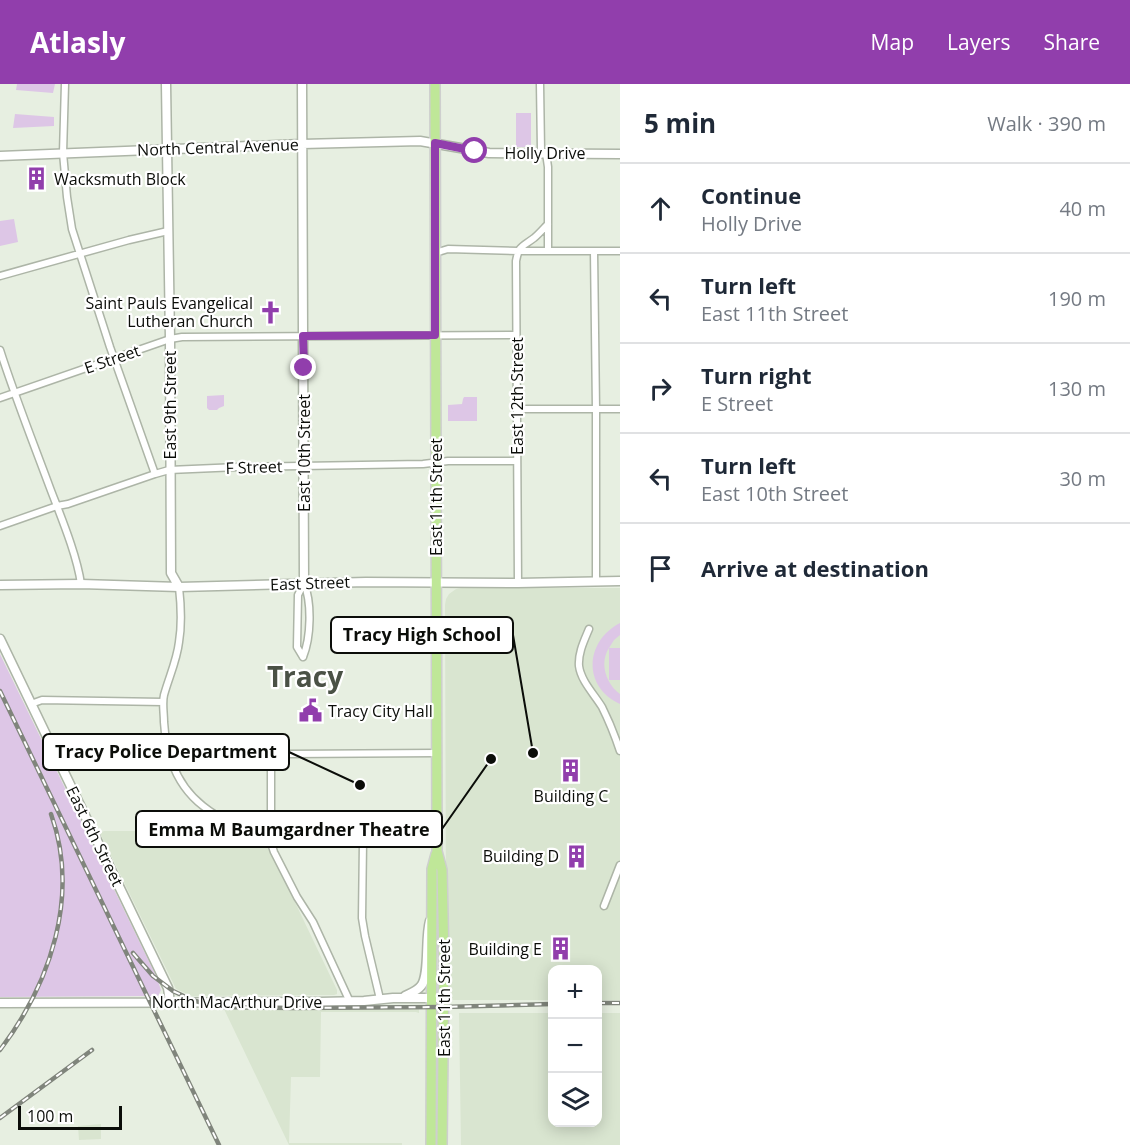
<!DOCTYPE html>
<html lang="en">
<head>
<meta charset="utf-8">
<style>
	:root { --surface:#fff; --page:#f2f2f3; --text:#1f2937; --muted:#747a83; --line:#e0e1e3; --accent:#913eac }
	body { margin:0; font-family:"Open Sans",sans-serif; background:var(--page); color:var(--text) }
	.controls { position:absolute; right:18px; bottom:18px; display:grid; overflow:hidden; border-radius:12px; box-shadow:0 3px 15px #0003 }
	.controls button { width:54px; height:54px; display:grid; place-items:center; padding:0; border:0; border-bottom:2px solid var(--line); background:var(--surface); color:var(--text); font:30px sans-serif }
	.scale { position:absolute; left:18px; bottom:15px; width:104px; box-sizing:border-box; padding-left:6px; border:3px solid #0b0d09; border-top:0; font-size:16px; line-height:21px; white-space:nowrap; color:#0b0d09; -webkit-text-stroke:4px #fff; paint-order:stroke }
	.stop { position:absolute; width:18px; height:18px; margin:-14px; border:4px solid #913eac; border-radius:50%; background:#fff }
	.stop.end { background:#913eac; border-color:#fff; box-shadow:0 2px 6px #0008 }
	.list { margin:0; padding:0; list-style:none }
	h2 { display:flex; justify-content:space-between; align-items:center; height:78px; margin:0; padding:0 24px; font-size:26px }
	h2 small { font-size:20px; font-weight:400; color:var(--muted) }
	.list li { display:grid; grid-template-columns:39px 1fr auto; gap:18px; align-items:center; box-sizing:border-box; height:90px; padding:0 24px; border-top:2px solid var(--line) }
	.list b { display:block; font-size:22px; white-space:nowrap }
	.list p { margin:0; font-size:20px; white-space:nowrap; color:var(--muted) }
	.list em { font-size:20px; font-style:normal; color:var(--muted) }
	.icon { flex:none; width:33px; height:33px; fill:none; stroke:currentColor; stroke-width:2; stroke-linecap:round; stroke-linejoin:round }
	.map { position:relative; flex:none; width:620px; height:1061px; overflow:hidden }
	header { display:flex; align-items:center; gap:36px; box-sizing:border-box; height:84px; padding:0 30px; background:var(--accent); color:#fff }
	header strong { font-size:28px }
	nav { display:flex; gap:33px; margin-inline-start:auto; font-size:21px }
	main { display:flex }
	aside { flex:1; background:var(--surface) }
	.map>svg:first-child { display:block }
	.built { fill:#d9e5d0 }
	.green { fill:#ddc6e6 }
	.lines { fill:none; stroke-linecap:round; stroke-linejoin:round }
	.street-casing { stroke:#adb5a7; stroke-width:9 }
	.secondary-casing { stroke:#adb5a7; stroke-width:11 }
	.primary-casing { stroke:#cecfce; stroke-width:12 }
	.street { stroke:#fff; stroke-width:6 }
	.secondary { stroke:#fff; stroke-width:8 }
	.primary { stroke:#bfe798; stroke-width:9 }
	.rail-casing { stroke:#80857c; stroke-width:4.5 }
	.rail { stroke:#fff; stroke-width:2; stroke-dasharray:7; stroke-linecap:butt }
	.route { stroke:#913eac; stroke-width:8 }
	.labels { text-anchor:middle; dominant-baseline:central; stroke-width:4.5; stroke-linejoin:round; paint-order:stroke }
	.street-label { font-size:16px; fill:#0b0d09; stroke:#fff }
	.poi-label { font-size:16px; fill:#0b0d09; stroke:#fff; text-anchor:end }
	.town-label { font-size:28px; font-weight:bold; fill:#4a5145; stroke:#fff }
	.leader { fill:none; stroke:#0b0d09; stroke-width:2 }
	.callout-dot { fill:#0b0d09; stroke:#fff; stroke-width:2 }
	.callout { fill:#fff; stroke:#0b0d09; stroke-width:2 }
	.callout-label { font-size:18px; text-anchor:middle; font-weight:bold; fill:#0b0d09 }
</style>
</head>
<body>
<header>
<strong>Atlasly</strong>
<nav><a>Map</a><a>Layers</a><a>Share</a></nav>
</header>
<main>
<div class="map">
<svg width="620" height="1061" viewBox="0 0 620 1061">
	<rect width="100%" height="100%" fill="#e7efe1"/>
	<path class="built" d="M 461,504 L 620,504 L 620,916 L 598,916 L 598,886 L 552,886 L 552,916 L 448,916 L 446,817 L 445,521 L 446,515 L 449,510 L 456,505 Z
		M 217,744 L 240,753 L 247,751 L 256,754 L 270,766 L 337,906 L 337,910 L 334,911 L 192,912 L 176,905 L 100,749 L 104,747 L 214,747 Z
		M 419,921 L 419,929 L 416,928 L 321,928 L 320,993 L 291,993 L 289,1059 L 402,1059 L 402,1061 L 289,1061 L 224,925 L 224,922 Z
		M 459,929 L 552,929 L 552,1038 L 598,1038 L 598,929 L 620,929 L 620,1061 L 461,1061 Z
		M 101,1040 L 101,1055 L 79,1056 L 78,1042 Z"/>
	<path class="green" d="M 17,0 L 55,0 L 53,9 L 16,6 Z
		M 516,29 L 531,29 L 531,63 L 516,63 Z
		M 15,30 L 54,33 L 54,42 L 13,44 Z
		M 14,135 L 18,158 L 0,162 L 0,137 Z
		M 224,311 L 224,322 L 219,324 L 217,326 L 209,326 L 207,324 L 207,312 Z
		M 464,313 L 477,313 L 477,337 L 448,337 L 448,321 L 462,320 L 463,315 Z
		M 620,539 L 620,551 L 614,556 L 609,564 L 620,564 L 620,596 L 609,596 L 609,564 C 599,579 606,600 620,610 L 620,620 C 582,603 585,557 620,539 Z
		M 0,570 L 157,894 L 161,906 L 158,912 L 0,913 Z"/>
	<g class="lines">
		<defs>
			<path id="street" d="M 65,0 L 63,69 L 67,113 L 72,145 L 110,263 L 155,390
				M 540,0 L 541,66 L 546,69 L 548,83 L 548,167
				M 594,167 L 596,325 L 596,497
				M 435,169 L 448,165 L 518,167 L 620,167
				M 0,192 L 129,156 L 168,147
				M 0,266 C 15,313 33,358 50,404 C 61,433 77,471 81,500
				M 0,314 L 170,255 L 182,253 L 516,251
				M 517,325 L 620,325
				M 0,442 L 57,422 L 68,420 L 155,390 L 169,386 L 238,383 L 423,380 L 448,377 L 517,377
				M 518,499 L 516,177 C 519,161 522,163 534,154 C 539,150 544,144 548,140
				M 179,503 C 181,521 182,540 179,558 C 177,576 169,593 164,611 C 162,619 164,629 164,638 C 166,671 176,701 203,722 C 223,738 244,747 270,745
				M 589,545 C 584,557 578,569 579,582 C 581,597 594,610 602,623 C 609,637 615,652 620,667
				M 303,573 L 297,563 L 298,511 L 304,499
				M 303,573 C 311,553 312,519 304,499
				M 31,620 L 42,616 L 163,618
				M 363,758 L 362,834 L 365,852 L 380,915
				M 604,822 L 620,781
				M 350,918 L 313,838 L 297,813 L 274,768 L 271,759 L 271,684 C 275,676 278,673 287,670 L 437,669"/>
			<path id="secondary" d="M 166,0 L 170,255 L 171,489 L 179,503
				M 302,0 L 304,499
				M 0,72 L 302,60 L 420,57 L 489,69 L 620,70
				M 0,501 L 81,500 L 179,503 L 366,498 L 518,499 L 620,497
				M 0,555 L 168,904 L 170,918
				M 405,912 C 411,909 417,907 421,902 C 430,891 425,854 430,837
				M 0,919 L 320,918 L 364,917 L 393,914 L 444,914"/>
			<path id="primary" d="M 435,0 L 437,758 L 437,767 L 442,786 L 444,877 L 442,1061
				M 431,1061 L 432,785 L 436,770"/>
		</defs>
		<use href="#street" class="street-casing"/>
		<use href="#secondary" class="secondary-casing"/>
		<use href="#primary" class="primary-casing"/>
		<use href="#street" class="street"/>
		<use href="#secondary" class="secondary"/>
		<use href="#primary" class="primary"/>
		<defs>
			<path id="rail" d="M 0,607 L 219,1061
				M 133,869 L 153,892 L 173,907 L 192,916 L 218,923 L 292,924 L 444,923 L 552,920
				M 598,919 L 620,919
				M 0,966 C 51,899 80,811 51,730
				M 0,1034 L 92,966"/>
		</defs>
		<use href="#rail" class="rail-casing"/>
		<use href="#rail" class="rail"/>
	</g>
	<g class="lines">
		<path class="route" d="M 304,284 L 303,252 L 435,251 L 435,59 L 475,67"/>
	</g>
	<defs>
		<symbol id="building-bare" viewBox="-9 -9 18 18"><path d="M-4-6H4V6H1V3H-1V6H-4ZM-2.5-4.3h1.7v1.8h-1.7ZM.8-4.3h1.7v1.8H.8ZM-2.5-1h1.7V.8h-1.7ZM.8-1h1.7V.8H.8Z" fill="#913eac" stroke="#fff" stroke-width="2.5" paint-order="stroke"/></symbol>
		<symbol id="church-bare" viewBox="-9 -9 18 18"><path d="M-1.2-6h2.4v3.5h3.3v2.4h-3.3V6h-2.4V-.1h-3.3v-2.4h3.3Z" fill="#913eac" stroke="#fff" stroke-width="2.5" paint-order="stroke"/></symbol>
		<symbol id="civic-bare" viewBox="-9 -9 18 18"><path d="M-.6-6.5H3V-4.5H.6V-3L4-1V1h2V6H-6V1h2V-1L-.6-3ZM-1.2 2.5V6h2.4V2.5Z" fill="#913eac" stroke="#fff" stroke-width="2.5" paint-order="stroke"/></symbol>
	</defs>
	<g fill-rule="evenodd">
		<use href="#building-bare" x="20" y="78" width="33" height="33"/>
		<use href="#church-bare" x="254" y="212" width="33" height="33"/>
		<use href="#civic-bare" x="294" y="610" width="33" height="33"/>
		<use href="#building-bare" x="554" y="670" width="33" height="33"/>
		<use href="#building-bare" x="560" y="756" width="33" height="33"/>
		<use href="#building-bare" x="544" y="848" width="33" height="33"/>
	</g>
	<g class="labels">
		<g class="street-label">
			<text transform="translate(218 63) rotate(-2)">North Central Avenue</text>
			<text x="545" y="69">Holly Drive</text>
			<text transform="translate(112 275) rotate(-19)">E Street</text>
			<text transform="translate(517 312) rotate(-90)">East 12th Street</text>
			<text transform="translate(170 321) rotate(-90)">East 9th Street</text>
			<text transform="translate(304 369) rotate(-90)">East 10th Street</text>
			<text transform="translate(254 383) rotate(-2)">F Street</text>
			<text transform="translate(436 413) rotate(-90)">East 11th Street</text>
			<text transform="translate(310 499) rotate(-2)">East Street</text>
			<text transform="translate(95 752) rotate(64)">East 6th Street</text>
			<text transform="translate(444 914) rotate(-90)">East 11th Street</text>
			<text x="237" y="918">North MacArthur Drive</text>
		</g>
		<g class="poi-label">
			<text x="54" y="95" text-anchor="start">Wacksmuth Block</text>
			<text x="253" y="219">Saint Pauls Evangelical<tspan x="253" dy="18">Lutheran Church</tspan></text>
			<text x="328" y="627" text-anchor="start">Tracy City Hall</text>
			<text x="571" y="712" text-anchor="middle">Building C</text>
			<text x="559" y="772">Building D</text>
			<text x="542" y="865">Building E</text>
		</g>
		<g class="town-label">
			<text x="305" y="592">Tracy</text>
		</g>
	</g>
	<path class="leader" d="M533 669L513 551M360 701L289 668M491 675L442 745"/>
	<g class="callout-dot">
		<circle cx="533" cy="669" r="6"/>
		<circle cx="360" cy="701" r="6"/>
		<circle cx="491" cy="675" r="6"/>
	</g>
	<g class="callout">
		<rect x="331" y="533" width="182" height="36" rx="6"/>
		<rect x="43" y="650" width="246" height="36" rx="6"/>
		<rect x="136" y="727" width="306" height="36" rx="6"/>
	</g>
	<g class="callout-label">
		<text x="422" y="557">Tracy High School</text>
		<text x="166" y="674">Tracy Police Department</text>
		<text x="289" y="752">Emma M Baumgardner Theatre</text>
	</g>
</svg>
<div class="controls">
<button>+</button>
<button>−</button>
<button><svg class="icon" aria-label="layers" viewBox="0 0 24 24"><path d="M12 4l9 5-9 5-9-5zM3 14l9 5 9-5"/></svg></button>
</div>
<div class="scale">100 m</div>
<div class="stop" style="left:475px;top:67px"></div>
<div class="stop end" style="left:304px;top:284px"></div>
</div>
<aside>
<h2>5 min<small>Walk · 390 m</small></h2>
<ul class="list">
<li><svg class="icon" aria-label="ahead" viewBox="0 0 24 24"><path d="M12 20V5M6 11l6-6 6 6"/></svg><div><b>Continue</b><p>Holly Drive</p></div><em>40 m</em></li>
<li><svg class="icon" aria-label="left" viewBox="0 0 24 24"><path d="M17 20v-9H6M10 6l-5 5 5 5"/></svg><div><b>Turn left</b><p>East 11th Street</p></div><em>190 m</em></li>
<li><svg class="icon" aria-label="right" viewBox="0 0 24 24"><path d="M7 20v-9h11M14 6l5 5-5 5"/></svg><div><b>Turn right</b><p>E Street</p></div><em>130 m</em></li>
<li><svg class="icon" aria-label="left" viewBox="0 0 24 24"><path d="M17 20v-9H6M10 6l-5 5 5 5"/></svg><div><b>Turn left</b><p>East 10th Street</p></div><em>30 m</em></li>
<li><svg class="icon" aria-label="arrive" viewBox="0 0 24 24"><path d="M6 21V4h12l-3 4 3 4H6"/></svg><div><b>Arrive at destination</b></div></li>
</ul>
</aside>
</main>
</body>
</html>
